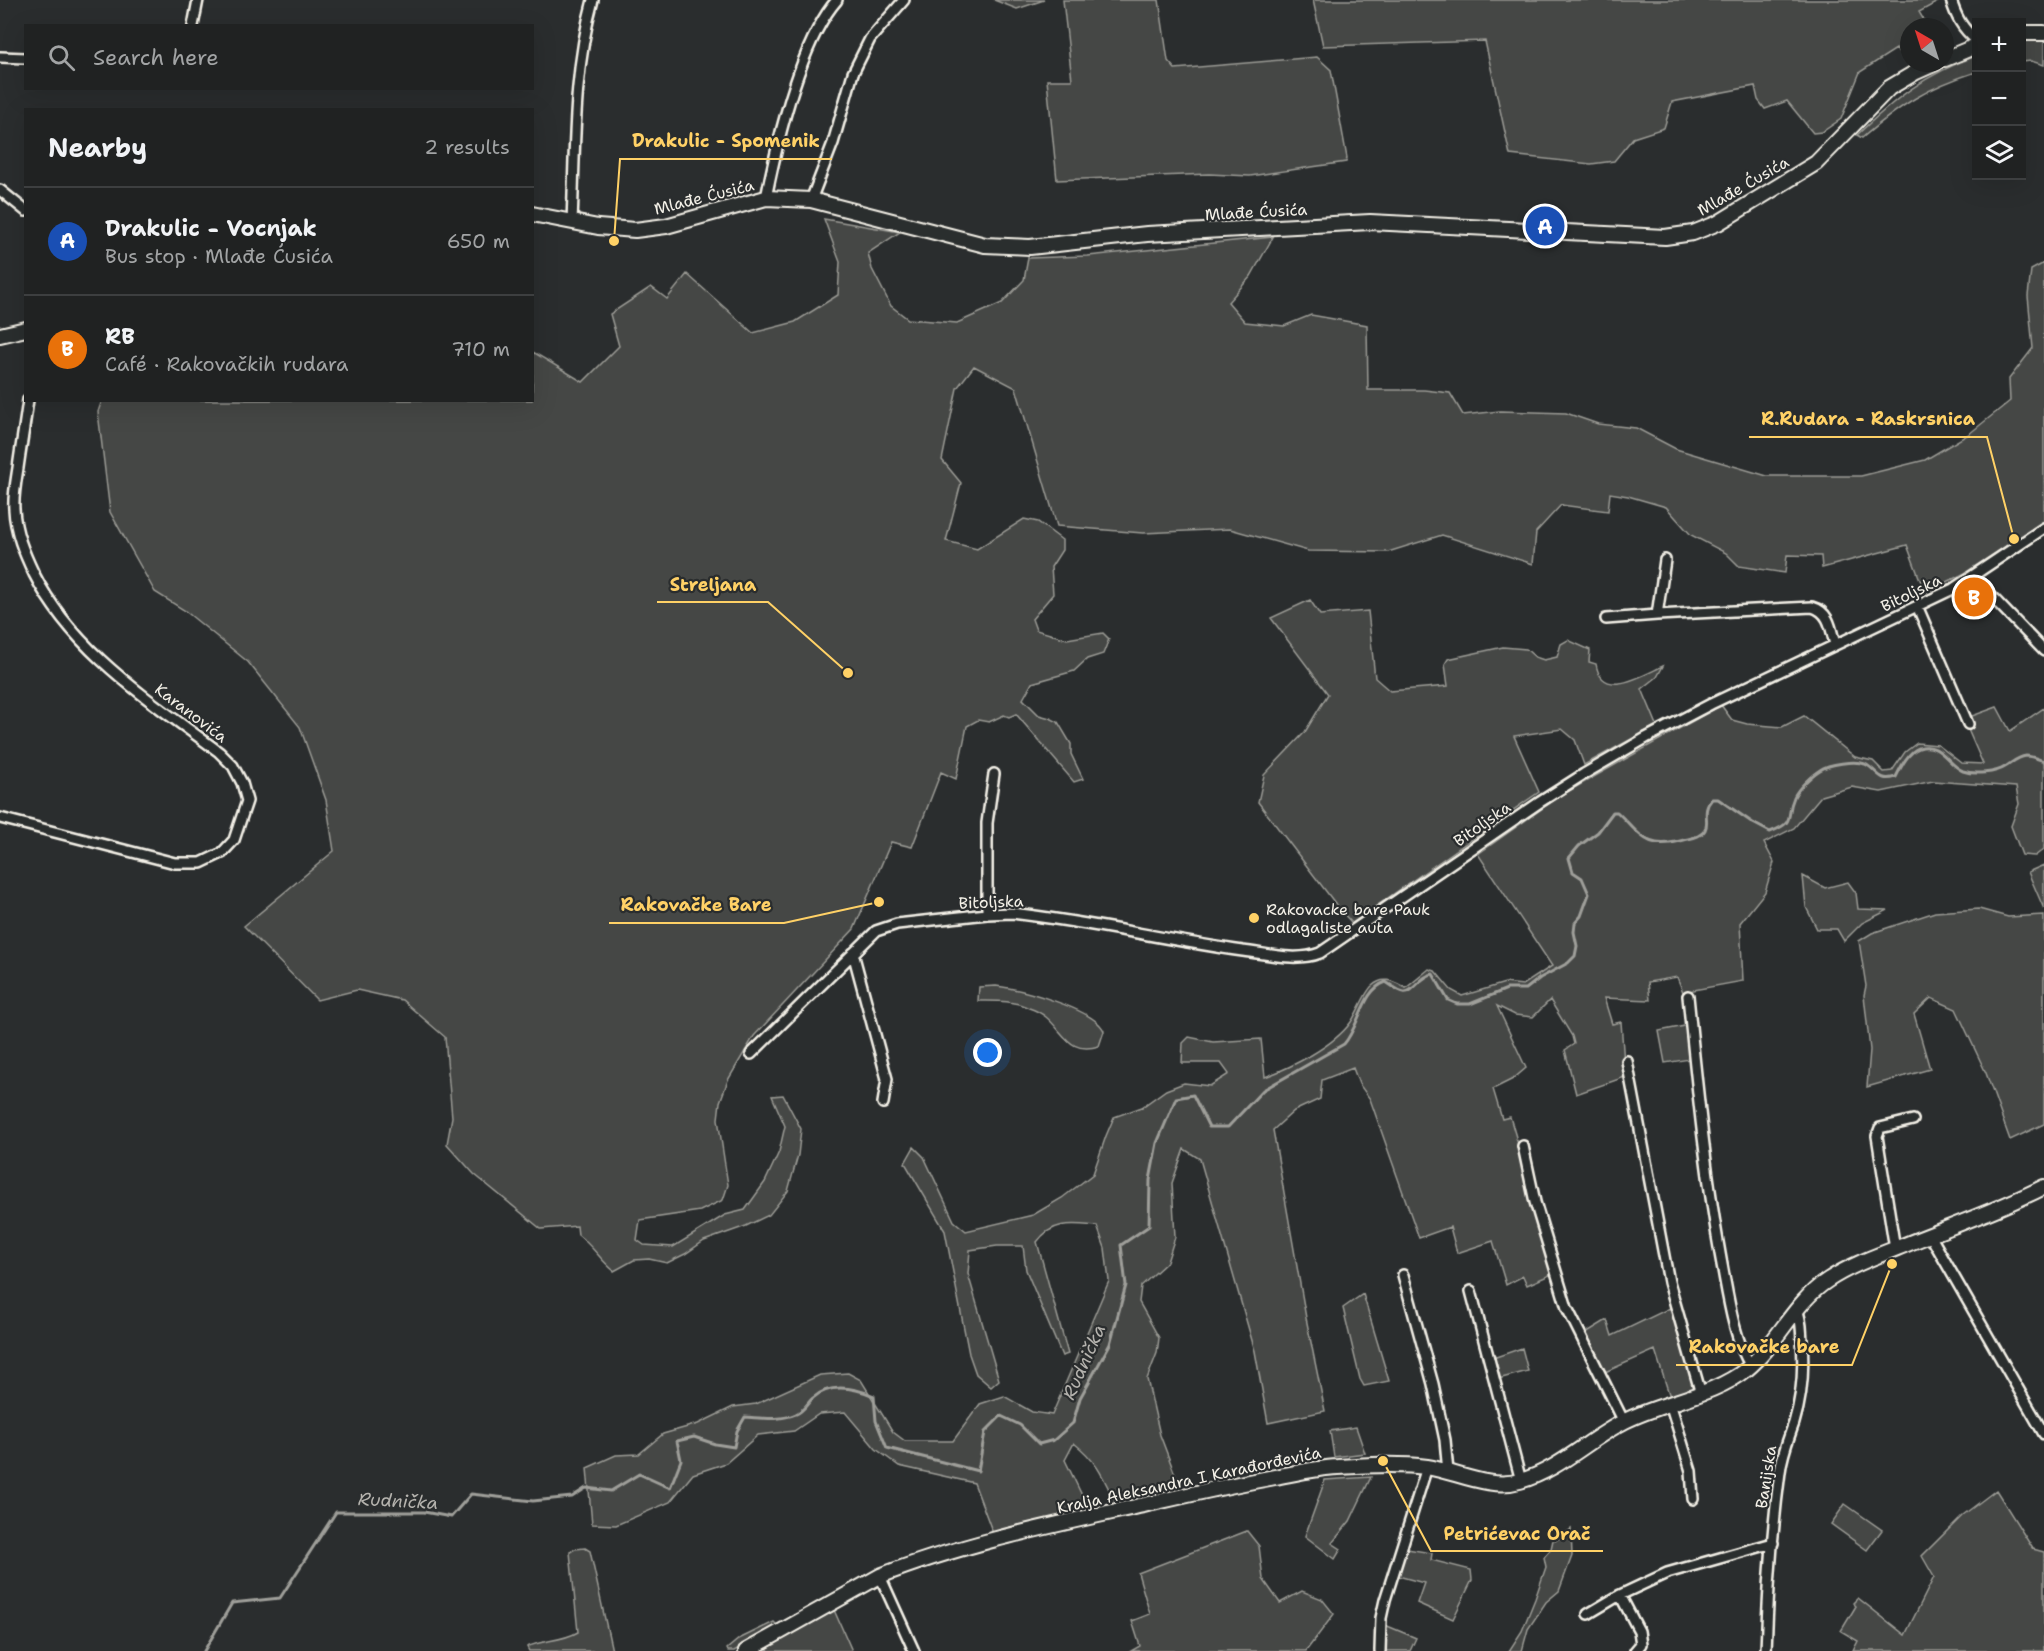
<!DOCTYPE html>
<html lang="en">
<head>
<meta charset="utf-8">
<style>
	:root { --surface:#202222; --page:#2d2f2f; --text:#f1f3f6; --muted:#a2a4a5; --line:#3d3f40; --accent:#8c9099 }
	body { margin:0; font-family:"Shantell Sans",sans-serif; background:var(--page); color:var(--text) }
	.controls { position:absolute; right:18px; top:18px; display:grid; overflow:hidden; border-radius:0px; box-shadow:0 6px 24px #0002 }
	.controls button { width:54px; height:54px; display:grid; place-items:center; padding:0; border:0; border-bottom:2px solid var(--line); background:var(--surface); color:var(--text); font:30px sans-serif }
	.compass { position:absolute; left:1900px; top:18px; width:54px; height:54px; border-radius:50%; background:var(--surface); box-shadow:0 6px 24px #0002; rotate:321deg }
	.you { position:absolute; left:988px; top:1053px; width:21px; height:21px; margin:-15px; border:4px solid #fff; border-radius:50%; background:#1a73e8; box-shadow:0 0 0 9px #1a73e833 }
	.badge { display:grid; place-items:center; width:39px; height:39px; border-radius:50%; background:var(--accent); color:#fff; font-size:20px; font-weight:700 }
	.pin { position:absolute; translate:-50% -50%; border:3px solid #fff; box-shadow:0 2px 6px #0006 }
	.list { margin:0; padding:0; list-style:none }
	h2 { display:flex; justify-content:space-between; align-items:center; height:78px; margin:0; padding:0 24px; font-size:26px }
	h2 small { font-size:20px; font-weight:400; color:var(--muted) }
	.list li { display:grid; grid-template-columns:39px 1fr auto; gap:18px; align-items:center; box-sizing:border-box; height:108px; padding:0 24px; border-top:2px solid var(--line) }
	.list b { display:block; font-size:22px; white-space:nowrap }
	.list p { margin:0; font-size:20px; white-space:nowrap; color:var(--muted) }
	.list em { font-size:20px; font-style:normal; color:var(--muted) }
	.icon { flex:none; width:33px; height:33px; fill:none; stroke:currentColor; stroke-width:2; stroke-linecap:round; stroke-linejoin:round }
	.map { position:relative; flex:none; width:2044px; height:1651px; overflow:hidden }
	.search { position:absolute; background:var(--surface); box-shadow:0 6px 24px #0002; left:24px; top:24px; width:510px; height:66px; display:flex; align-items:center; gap:15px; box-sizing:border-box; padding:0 21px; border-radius:0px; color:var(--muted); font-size:22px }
	.panel { position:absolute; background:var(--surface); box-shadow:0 6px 24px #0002; left:24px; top:108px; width:510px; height:294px; border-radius:0px }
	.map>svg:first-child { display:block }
	.green { fill:#444645; stroke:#9c9c96; stroke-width:1.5 }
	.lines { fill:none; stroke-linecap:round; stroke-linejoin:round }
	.stream { stroke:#9f9f9a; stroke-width:3 }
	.street-casing { stroke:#f4f1e8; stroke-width:14 }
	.secondary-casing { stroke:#f4f1e8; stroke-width:18 }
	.street { stroke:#2a2d2e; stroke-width:9 }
	.secondary { stroke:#2a2d2e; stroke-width:14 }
	.poi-dot { fill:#ffd166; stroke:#2a2d2e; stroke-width:2 }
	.labels { text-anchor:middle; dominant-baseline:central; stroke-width:4.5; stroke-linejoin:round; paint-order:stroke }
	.street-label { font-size:16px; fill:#f4f1e8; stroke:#2a2d2e }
	.poi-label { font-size:16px; fill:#f4f1e8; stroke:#2a2d2e; text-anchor:start }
	.water-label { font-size:18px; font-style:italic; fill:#b5b3ae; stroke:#2a2d2e }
	.leader { fill:none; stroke:#ffd166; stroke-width:2 }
	.callout-dot { fill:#ffd166; stroke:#2a2d2e; stroke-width:2 }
	.callout-label { font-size:18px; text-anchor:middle; font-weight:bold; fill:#ffd166; stroke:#2a2d2e; stroke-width:4.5; stroke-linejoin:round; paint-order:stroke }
</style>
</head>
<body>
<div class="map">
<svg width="2044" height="1651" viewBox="0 0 2044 1651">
	<rect width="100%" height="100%" fill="#2a2d2e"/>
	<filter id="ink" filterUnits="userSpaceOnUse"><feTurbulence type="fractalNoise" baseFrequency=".0167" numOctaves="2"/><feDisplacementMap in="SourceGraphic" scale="12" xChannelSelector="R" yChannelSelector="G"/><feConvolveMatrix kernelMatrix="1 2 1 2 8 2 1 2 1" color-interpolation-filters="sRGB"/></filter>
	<g filter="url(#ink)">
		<path class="green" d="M 994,0 L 1044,0 L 1017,9 Z
			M 1063,0 L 1159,0 L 1168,61 L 1175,69 L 1317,57 L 1331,70 L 1347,158 L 1346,162 L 1250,176 L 1209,174 L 1057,180 L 1047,80 L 1072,80 Z
			M 1313,0 L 1941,0 L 1919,12 L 1928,27 L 1909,27 L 1909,59 L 1907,60 L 1896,49 L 1860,72 L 1841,119 L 1822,132 L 1813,133 L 1787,101 L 1765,109 L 1758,100 L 1755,86 L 1672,102 L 1664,128 L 1633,138 L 1614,161 L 1591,164 L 1510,155 L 1485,41 L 1323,46 Z
			M 2044,39 L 2044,65 L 2031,61 L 2022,62 L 2022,40 Z
			M 1976,56 L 1976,72 C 1926,88 1902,104 1862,138 L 1857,135 C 1897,97 1924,75 1976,56 Z
			M 824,219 L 900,232 L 868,253 L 872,269 L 891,306 L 908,319 L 957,323 L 1002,303 L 1024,280 L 1028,258 L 1088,256 L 1273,237 L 1251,276 L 1228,302 L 1245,322 L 1284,326 L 1311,315 L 1367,325 L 1368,390 L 1424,390 L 1450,393 L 1463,415 L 1500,411 L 1566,413 L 1598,424 L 1636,428 L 1676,449 L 1767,476 L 1861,476 L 1925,460 L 1969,434 L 2010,401 L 2009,379 L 2033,348 L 2028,296 L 2031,270 L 2044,263 L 2044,521 L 1965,573 L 1925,593 L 1907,545 L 1822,568 L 1821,556 L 1787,555 L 1785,573 L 1739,566 L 1726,553 L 1691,535 L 1666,507 L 1628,496 L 1610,493 L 1608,511 L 1561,505 L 1536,532 L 1533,564 L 1442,535 L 1388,552 L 1308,551 L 1230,529 L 1143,533 L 1057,526 L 1016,388 L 974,366 L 957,388 L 942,460 L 961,483 L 946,541 L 977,549 L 1024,519 L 1038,522 L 1062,540 L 1062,550 L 1051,567 L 1053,594 L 1032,619 L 1036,630 L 1067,639 L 1103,633 L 1109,639 L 1103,654 L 1087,659 L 1074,671 L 1032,683 L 1023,699 L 1039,715 L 1050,718 L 1058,722 L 1071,744 L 1071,754 L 1083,779 L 1074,782 L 1016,714 L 1009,717 L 1004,715 L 989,722 L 978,720 L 967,726 L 956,779 L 941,772 L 912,847 L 891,842 L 854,929 L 754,1036 L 728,1080 L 720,1102 L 718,1119 L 728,1185 L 723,1200 L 700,1211 L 640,1220 L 637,1240 L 644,1245 L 673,1247 L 725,1215 L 745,1210 L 765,1182 L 779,1152 L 785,1126 L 772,1096 L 783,1095 L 801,1129 L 798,1155 L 788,1191 L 769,1215 L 746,1226 L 704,1241 L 685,1254 L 667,1263 L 649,1259 L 634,1260 L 614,1271 C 599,1259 594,1247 578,1235 L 577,1226 L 541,1229 L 474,1174 L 447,1144 L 452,1117 L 445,1037 L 402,1000 L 357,990 L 317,1000 L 244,926 L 334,851 L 326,800 L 300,727 L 248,662 L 184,610 L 155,592 L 110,512 L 98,412 L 102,400 L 532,400 L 533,352 L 583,382 L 619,346 L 610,314 L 651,287 L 667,299 L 687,274 L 753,333 L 795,322 L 838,295 L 840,262 Z
			M 1310,600 L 1320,615 L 1368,611 L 1375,678 L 1390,691 L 1448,686 L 1445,664 L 1448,659 L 1503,647 L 1526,649 L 1535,657 L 1544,660 L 1557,657 L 1561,644 L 1568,640 L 1590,650 L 1589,662 L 1596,664 C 1602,701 1643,675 1663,666 L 1657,677 L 1642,689 L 1657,725 L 1584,765 L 1575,740 L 1562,729 L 1514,736 L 1539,792 L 1352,923 L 1341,911 L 1258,802 L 1264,775 L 1305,732 L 1328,694 L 1271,618 Z
			M 1721,705 L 1732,720 L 1747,724 L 1782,727 L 1804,716 L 1855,757 L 1873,761 L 1884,772 L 1892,771 L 1905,752 L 1917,743 L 1938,745 L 1961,763 L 1983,764 L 1966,725 L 1969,717 L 1997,707 L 2010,731 L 2044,708 L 2044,849 L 2035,856 L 2022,855 L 2011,826 L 2019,804 L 2016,787 L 1933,781 L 1881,792 L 1852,787 L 1821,796 L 1794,828 L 1764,843 L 1774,862 L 1765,892 L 1740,923 L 1743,981 L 1683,992 L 1677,977 L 1648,982 L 1650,1000 L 1604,998 L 1612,1024 L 1621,1022 L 1625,1077 L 1576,1094 L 1565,1050 L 1574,1044 L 1572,1036 L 1550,1000 L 1533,1017 L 1515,1015 L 1497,1006 L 1526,1068 L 1513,1079 L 1493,1089 L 1502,1119 L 1510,1117 L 1518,1144 L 1530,1201 L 1552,1274 L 1527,1285 L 1523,1276 L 1506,1285 L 1493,1241 L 1457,1253 L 1450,1227 L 1419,1238 L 1370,1099 L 1359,1084 L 1353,1068 L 1322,1080 L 1320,1099 L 1294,1111 L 1273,1130 L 1306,1318 L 1325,1411 L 1268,1423 L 1255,1351 L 1200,1159 L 1184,1149 L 1172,1183 L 1175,1237 L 1167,1262 L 1141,1286 L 1139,1302 L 1159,1338 L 1157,1353 L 1147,1379 L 1160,1435 L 1181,1490 L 1116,1504 C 1103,1477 1098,1462 1074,1443 L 1065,1460 L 1089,1510 L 994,1536 L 974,1483 L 899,1466 L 876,1449 L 845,1412 L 819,1414 L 794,1431 L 758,1435 L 726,1463 L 693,1474 L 670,1502 L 616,1525 L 592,1524 L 587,1468 L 616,1455 L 639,1454 L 663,1434 L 698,1424 L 733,1407 L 756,1404 L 820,1375 L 848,1373 L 861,1380 L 893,1432 L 905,1441 L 953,1441 L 980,1404 L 1004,1396 L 1032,1412 L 1052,1415 L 1109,1281 L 1105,1248 L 1097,1226 C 1073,1224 1053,1220 1037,1242 L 1068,1354 L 1062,1356 L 1026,1270 L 1023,1246 L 997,1246 L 970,1250 L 968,1274 L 999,1380 L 991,1387 L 976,1374 L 969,1354 L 945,1231 L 905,1163 L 914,1147 L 924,1157 L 954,1221 L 966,1231 L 1033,1215 L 1062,1198 L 1093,1174 L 1106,1136 L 1114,1117 L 1142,1107 L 1166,1090 L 1184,1083 L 1210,1086 L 1229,1074 L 1221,1063 L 1182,1063 L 1183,1043 L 1189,1037 L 1213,1042 L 1261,1039 L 1265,1077 C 1292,1067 1334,1046 1351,1022 C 1357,1014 1365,992 1372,986 C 1384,975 1394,982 1406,988 L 1429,969 L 1435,971 L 1451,990 L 1462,996 L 1505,983 L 1523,985 L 1552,966 L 1478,854 L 1560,796 Z
			M 2044,865 L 2044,909 L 2028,872 Z
			M 1803,876 L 1825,888 L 1848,882 L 1856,893 L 1858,909 L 1888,910 L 1862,923 L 1844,941 L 1837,929 L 1817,929 L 1806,907 Z
			M 1979,909 L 2008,917 L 2044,915 L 2044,1124 L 2010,1140 L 1986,1073 L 1956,1009 L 1931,998 L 1914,1014 L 1930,1069 L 1867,1087 L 1870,1050 L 1864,995 L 1866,986 L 1859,941 L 1872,933 L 1935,912 Z
			M 996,986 C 1020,989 1095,1009 1104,1031 L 1099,1046 C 1069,1055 1065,1033 1046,1017 C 1041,1013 1035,1010 1029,1008 C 1013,1000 996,1001 978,1001 L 979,987 Z
			M 1685,1026 L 1690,1059 L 1665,1063 L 1659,1031 Z
			M 1363,1294 L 1389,1381 L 1364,1386 L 1360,1379 L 1343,1308 Z
			M 1672,1307 L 1694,1390 L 1670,1397 L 1655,1350 L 1605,1372 L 1584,1334 L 1607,1320 L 1612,1336 Z
			M 1522,1348 L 1528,1371 L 1498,1379 L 1493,1358 Z
			M 1356,1427 L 1365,1453 L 1334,1457 L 1330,1431 Z
			M 1371,1477 L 1350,1521 L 1332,1543 L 1341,1549 L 1335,1559 L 1305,1536 L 1325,1480 Z
			M 1996,1490 L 2033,1549 L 2044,1552 L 2044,1651 L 1853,1651 L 1858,1641 L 1841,1631 L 1856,1606 L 1853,1603 L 1858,1598 L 1905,1635 L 1934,1577 L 1922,1556 L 1963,1515 Z
			M 1845,1504 L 1882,1530 L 1867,1550 L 1831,1524 Z
			M 1571,1529 L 1572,1556 L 1559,1591 L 1546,1602 L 1528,1629 L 1522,1651 L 1509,1651 L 1522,1631 L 1535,1599 L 1546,1567 L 1544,1557 L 1551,1549 L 1553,1540 L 1558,1539 Z
			M 1247,1531 L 1259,1546 L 1263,1579 L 1280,1603 L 1302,1591 L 1322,1599 L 1334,1614 L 1306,1651 L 1131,1651 L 1140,1646 L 1132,1621 L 1150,1614 L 1138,1573 Z
			M 585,1548 L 590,1551 L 612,1651 L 529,1651 L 527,1647 C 543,1640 563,1641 578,1632 L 570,1552 L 575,1549 Z
			M 1407,1549 L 1432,1553 L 1431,1560 L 1471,1570 L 1472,1580 L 1453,1619 L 1417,1603 L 1424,1583 L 1398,1576 Z
			M 834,1610 L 852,1651 L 769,1651 L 767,1648 Z
			M 774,1622 L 778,1626 L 734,1651 L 728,1651 L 727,1649 L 739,1639 Z
			M 1385,1625 L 1416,1638 L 1410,1651 L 1385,1651 Z"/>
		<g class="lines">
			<path class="stream" d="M 204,1651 L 232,1603 L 280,1598 L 336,1512 L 424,1512 L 451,1517 L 471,1494 L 533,1501 L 572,1497 L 586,1488 L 611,1491 L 639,1474 L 670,1488 L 681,1460 L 677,1441 L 694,1437 L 715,1444 L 734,1447 L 737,1431 L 745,1417 C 763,1418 780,1421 796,1414 C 804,1411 807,1403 813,1398 C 831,1382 855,1388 874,1396 L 876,1421 L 887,1448 L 978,1471 L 985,1432 L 1001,1416 L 1020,1425 L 1039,1444 L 1054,1440 L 1073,1423 L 1080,1398 L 1110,1344 L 1126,1285 L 1121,1245 L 1149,1226 L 1150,1180 L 1157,1143 L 1176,1098 L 1193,1095 L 1209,1127 L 1228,1127 L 1263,1090 L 1344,1044 C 1360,1026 1362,990 1386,982 C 1391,985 1398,991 1404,992 C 1413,994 1421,975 1433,974 L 1448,1000 L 1457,1004 L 1470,1004 L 1507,989 L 1526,989 L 1540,978 L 1568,963 L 1575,956 L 1577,946 L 1574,932 L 1575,923 L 1581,916 L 1589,894 L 1582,878 L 1573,872 L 1569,858 L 1579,846 L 1598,832 L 1613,812 L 1617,812 C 1642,835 1645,851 1684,840 C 1691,838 1701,837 1705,830 C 1710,821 1701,811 1712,799 L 1718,799 L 1753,823 L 1770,832 C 1797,822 1785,817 1794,797 C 1798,788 1812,775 1820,770 C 1828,764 1855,760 1865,764 C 1878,770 1878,783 1896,777 C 1901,767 1908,752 1919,748 C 1940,741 1948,765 1963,771 C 1974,775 1996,773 2005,767 C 2012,763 2017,757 2026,756 C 2031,756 2038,759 2044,761"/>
			<defs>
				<path id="street" d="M 1951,0 C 1956,17 1962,28 1976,40
					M 193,26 L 198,0
					M 0,57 L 26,58
					M 0,190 L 26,211
					M 766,198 C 777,143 800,42 837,0
					M 811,200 L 833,143 L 853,73 L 870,39 L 904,0
					M 572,223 C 575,149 573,72 593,0
					M 1665,560 L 1657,615 L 1812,607 C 1830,612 1831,629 1835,645
					M 1973,577 L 2044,651
					M 1918,608 L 1968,724
					M 1606,619 L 1657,615
					M 0,818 L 175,863 L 201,863 L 222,853 L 234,840 L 247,801 L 242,783 L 233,766 L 219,752 C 150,700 74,653 34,574 C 24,553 15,532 14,509 C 13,496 16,481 18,468 C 21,446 25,423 28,400
					M 987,914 L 987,823 L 994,774
					M 853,953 L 887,1079 L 883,1103
					M 1688,996 C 1697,1087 1706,1179 1723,1270 C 1728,1297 1735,1343 1751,1366
					M 751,1054 L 876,931 L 897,924 L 987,914 L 1012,913 C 1090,922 1166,940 1243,951 C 1269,954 1296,962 1320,953 L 1540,802 L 1584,774 L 1646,738 L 1711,704 L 1953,589 L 2044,528
					M 1627,1061 L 1669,1282 L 1701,1394
					M 1523,1146 L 1535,1202 L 1567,1308 L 1624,1422
					M 1930,1235 L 2044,1434
					M 1895,1249 L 1877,1136 L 1880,1128 L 1913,1120
					M 1403,1275 L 1433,1384 L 1445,1440 L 1448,1472
					M 1471,1291 L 1521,1481
					M 1670,1403 L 1691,1471 L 1693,1499
					M 880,1576 L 914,1651
					M 1620,1595 L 1639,1631 L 1641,1644 L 1635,1651
					M 1588,1614 L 1620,1595 L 1667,1573 L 1773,1543
					M 1380,1651 L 1381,1618 L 1385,1600 L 1427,1467
					M 1766,1651 C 1768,1592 1772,1531 1780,1472 C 1782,1454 1788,1440 1794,1423 C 1802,1397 1804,1368 1802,1341 C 1801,1330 1802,1320 1797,1310"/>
				<path id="secondary" d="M 2022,33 L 2044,33
					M 1945,59 L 1976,46
					M 532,214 L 598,227 L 635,230 L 666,226 L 766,198 L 811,200 L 985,245 L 1030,247 L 1147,234 L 1370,222 L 1665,237 L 1693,233 L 1718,223 L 1816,163 L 1889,88 L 1916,72 L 1936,63
					M 0,335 L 26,329
					M 746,1651 L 880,1576 C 969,1541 1064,1523 1157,1502 C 1196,1493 1235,1484 1275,1477 C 1296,1473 1316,1468 1338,1467 C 1366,1465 1398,1463 1427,1467 C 1457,1472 1490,1490 1520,1481 C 1559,1470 1589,1439 1625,1421 C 1664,1401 1712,1397 1747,1369 C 1778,1343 1794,1302 1828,1280 C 1849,1266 1874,1257 1897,1248 C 1946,1228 1997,1211 2044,1187"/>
			</defs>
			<use href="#street" class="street-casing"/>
			<use href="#secondary" class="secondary-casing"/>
			<use href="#street" class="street"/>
			<use href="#secondary" class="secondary"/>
		</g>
	</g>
	<circle class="poi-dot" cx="1254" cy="918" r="6"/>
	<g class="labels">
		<g class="street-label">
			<text transform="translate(1743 186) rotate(-30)">Mlađe Ćusića</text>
			<text transform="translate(704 197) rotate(-14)">Mlađe Ćusića</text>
			<text transform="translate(1256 212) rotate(-3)">Mlađe Ćusića</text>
			<text transform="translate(1911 593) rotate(-26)">Bitoljska</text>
			<text transform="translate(191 713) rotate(37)">Karanovića</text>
			<text transform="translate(1482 824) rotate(-35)">Bitoljska</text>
			<text transform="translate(991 902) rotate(-2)">Bitoljska</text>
			<text transform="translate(1766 1477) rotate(-81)">Banijska</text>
			<text transform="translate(1189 1480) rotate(-12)">Kralja Aleksandra I Karađorđevića</text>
		</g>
		<g class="poi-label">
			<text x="1266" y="909">Rakovacke bare Pauk<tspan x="1266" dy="18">odlagaliste auta</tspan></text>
		</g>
		<g class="water-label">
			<text transform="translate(1084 1362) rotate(-66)">Rudnička</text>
			<text transform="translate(398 1501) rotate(3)">Rudnička</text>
		</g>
	</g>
	<path class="leader" d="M614 241L620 159H832M2014 539L1987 437H1749M848 673L768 602H657M879 902L784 923H609M1892 1264L1852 1365H1676M1383 1461L1431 1551H1603"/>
	<g class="callout-dot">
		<circle cx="614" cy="241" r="6"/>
		<circle cx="2014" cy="539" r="6"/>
		<circle cx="848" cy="673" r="6"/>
		<circle cx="879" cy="902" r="6"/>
		<circle cx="1892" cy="1264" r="6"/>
		<circle cx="1383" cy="1461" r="6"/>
	</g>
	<g class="callout-label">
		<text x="726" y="147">Drakulic - Spomenik</text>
		<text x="1868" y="425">R.Rudara - Raskrsnica</text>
		<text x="713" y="591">Streljana</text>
		<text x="696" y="911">Rakovačke Bare</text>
		<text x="1764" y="1353">Rakovačke bare</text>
		<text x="1517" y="1540">Petrićevac Orač</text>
	</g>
</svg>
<div class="controls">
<button>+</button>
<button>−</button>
<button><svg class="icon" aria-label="layers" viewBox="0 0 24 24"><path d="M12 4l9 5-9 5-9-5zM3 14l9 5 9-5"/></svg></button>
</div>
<svg class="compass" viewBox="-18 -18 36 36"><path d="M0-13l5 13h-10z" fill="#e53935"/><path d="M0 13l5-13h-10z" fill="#a2a4a5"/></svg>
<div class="you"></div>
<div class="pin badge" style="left:1545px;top:226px;background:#1a4fb4">A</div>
<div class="pin badge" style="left:1974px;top:597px;background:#e8710a">B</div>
<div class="search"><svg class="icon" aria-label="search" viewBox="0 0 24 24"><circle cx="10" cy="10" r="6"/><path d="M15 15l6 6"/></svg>Search here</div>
<section class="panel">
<h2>Nearby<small>2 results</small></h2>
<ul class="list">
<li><span class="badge" style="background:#1a4fb4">A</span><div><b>Drakulic - Vocnjak</b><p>Bus stop · Mlađe Ćusića</p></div><em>650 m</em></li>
<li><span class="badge" style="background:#e8710a">B</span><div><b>RB</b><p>Café · Rakovačkih rudara</p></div><em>710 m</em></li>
</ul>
</section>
</div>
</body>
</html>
